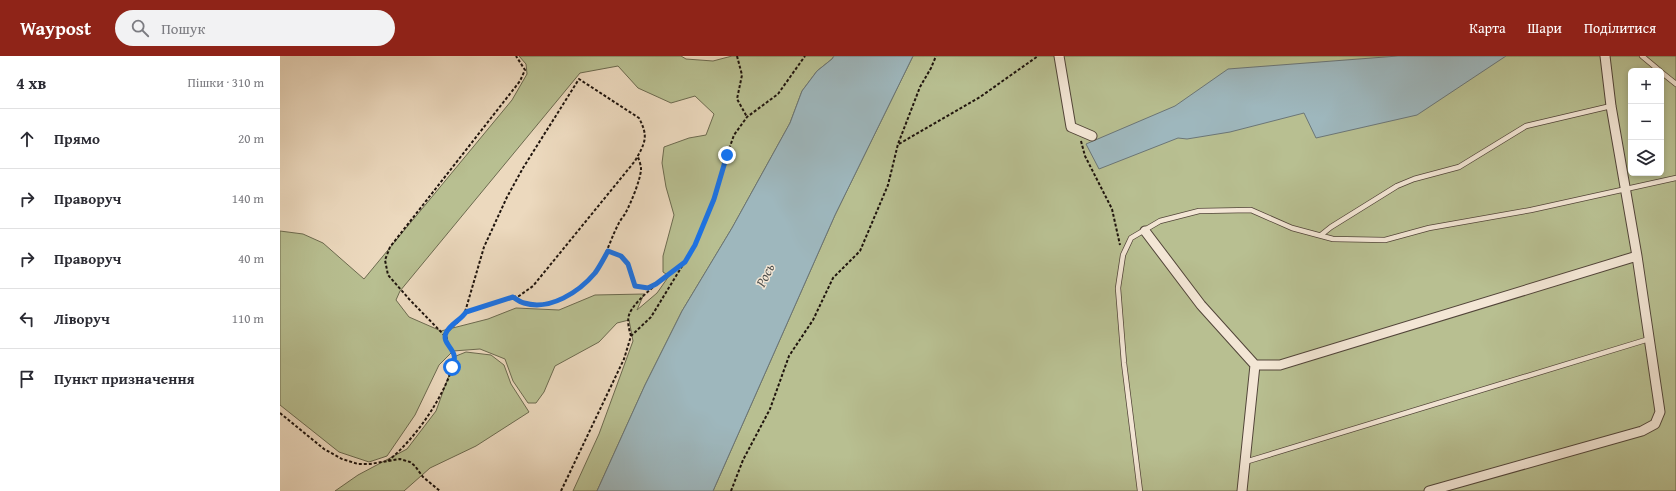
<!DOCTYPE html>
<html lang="uk">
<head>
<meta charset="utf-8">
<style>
	:root { --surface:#fff; --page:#f2f2f3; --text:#2b2b33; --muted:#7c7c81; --line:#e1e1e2; --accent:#8f2418 }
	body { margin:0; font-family:"Gentium Book Plus",serif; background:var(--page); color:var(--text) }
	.controls { position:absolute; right:12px; top:12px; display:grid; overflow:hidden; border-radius:6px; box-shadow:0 2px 6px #0003 }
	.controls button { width:36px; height:36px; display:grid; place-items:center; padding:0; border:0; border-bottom:1px solid var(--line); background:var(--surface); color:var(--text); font:20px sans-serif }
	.stop { position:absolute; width:12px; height:12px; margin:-9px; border:3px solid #1a73e8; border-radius:50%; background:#fff }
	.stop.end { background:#1a73e8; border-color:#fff; box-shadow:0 1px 4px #0008 }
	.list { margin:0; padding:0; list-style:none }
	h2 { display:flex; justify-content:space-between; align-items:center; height:52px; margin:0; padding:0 16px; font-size:17px }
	h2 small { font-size:13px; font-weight:400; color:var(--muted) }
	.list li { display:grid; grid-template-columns:26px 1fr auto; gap:12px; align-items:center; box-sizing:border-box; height:60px; padding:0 16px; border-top:1px solid var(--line) }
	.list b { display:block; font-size:15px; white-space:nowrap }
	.list em { font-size:13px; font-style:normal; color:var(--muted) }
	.icon { flex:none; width:22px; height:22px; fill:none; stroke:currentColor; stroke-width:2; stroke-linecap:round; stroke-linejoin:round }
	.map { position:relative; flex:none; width:1396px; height:435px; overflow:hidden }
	header { display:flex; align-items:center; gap:24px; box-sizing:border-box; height:56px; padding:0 20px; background:var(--accent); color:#fff }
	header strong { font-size:19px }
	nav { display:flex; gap:22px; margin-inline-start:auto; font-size:14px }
	.search { width:280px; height:36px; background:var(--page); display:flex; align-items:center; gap:10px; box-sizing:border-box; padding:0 14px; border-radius:22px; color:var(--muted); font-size:15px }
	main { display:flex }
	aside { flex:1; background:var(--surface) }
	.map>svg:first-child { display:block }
	.green { fill:#b8bf91; stroke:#6c6a4f; fill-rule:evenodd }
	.water { fill:#9eb7bd; stroke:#6b7677 }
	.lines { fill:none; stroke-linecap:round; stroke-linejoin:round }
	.lane-casing { stroke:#524539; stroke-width:6 }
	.street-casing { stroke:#524539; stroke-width:11 }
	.path { stroke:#1f140d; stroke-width:2; stroke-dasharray:3 2; stroke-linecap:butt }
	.lane { stroke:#f3e6d5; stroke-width:4.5 }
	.street { stroke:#f3e6d5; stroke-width:9 }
	.route { stroke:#1a73e8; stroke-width:5 }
	.labels { text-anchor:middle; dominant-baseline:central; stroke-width:3; stroke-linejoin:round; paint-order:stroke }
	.water-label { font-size:14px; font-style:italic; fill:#4b4d4b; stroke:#f3e6d5 }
</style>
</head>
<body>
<header>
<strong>Waypost</strong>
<div class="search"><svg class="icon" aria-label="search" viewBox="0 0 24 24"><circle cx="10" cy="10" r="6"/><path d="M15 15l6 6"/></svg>Пошук</div>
<nav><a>Карта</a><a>Шари</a><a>Поділитися</a></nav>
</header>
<main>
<aside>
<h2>4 хв<small>Пішки · 310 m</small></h2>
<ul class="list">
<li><svg class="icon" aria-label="ahead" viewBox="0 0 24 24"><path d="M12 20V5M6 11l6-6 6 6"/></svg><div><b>Прямо</b></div><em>20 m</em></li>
<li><svg class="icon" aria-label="right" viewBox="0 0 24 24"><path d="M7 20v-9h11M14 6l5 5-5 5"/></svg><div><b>Праворуч</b></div><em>140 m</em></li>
<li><svg class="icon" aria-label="right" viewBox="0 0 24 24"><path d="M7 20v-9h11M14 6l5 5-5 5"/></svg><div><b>Праворуч</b></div><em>40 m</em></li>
<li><svg class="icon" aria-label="left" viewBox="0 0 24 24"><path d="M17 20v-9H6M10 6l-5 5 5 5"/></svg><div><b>Ліворуч</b></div><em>110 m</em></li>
<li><svg class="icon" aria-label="arrive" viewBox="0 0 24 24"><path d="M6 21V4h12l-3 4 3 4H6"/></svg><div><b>Пункт призначення</b></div></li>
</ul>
</aside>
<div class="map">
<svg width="1396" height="435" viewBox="0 0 1396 435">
	<rect width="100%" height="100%" fill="#ecd9be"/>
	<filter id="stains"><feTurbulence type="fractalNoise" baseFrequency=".005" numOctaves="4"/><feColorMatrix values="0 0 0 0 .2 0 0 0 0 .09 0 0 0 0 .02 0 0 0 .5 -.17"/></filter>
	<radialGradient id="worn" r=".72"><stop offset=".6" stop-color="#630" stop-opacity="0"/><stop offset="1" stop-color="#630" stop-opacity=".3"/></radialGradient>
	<path class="green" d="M 239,0 L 401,0 L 406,3 L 433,5 L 452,0 L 554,0 L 552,3 L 537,15 L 522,35 L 510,67 L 452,172 L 402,255 L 365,329 L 317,435 L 293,435 L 319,378 L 353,285 L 349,264 L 337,267 L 319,286 L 275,310 L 264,336 L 256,347 L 248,347 L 233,325 L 225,303 L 200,293 L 173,295 L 159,309 L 135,359 L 107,400 L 89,406 L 59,396 L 0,349 L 0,175 L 23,178 L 43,187 L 84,223 L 232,44 L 247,18 L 246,8 ZM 338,10 L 358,32 L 391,47 L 415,40 L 434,58 L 426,79 L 409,82 L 384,91 L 382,107 L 386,131 L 394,159 L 383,200 L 383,216 L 389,220 L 377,237 L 357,254 L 364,238 L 315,239 L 279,254 L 236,252 L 208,263 L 161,275 L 129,261 L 116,244 L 120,235 L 300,17 Z
		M 633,0 L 1396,0 L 1396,435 L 433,435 L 555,159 ZM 1351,15 L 1381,15 L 1381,117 L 1351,117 Z
		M 186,296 L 211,299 L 224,309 L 231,328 L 249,356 L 196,390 L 150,412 L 124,435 L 55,435 L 78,419 L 127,393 L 156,355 L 176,300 Z"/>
	<path class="water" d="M 554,0 L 633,0 L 555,159 L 433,435 L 317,435 L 365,329 L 402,255 L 452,172 L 510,67 L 522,35 L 537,15 L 552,3 Z
		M 1118,0 L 1226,0 L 1137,59 L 1036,82 L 1024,57 L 950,76 L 907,83 L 898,82 L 819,113 L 806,88 L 895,50 L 948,13 Z"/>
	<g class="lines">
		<defs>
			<path id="lane" d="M 1362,0 L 1380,15
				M 1381,16 L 1396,28
				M 1041,179 L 1051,171 L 1117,130 L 1134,123 L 1179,111 L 1246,70 L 1331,50
				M 965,406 L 1369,283
				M 860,435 L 844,307 L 838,232 L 843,199 L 851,182 L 880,165 L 919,155 L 971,154 L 1012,172 L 1053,183 L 1105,184 L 1149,172 L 1251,154 L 1396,122"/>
			<path id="street" d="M 779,0 L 791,71 L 812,80
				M 865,175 L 921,249 L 975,309 L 1000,309 L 1357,200
				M 962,435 L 975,309
				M 1149,435 L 1362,375 L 1375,368 L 1380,356 L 1357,200 L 1331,50 L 1325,0"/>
		</defs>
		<use href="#lane" class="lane-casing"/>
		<use href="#street" class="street-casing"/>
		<path class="path" d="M 457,0 L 462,19 L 457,43 L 467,61
			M 801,85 L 805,100 L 832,153 L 840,189
			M 619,88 L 700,41 L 758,0
			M 328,195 L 341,200 L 348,208 L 355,230 L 368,232 L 375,229
			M 234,242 C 262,258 298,240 316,215 C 326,201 330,184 338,169 C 340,164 344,160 346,156 C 351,147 361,122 361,113 C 361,109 359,104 358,101
			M 165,280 L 129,243 L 108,219 L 105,204 L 110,191 L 240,25 L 245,14 L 236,0
			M 351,280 C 349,273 347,266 349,259 C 354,243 390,218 403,208
			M 0,357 L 44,393 L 62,403 L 78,408 L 90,408 L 120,403 L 130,406 L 135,410 L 143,421 L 160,435
			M 108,405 C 137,381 165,340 175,303 C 174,292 164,287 167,276 L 182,262 L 185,256 L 204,191 L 227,141 L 243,112 L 299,23 L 359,62 C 369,81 365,87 355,105 L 253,230 L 239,240 L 224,243 L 185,256
			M 281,435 L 344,303 L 351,280 L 371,261 L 415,189 L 435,143 L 447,99 L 454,79 L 467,61 L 498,38 L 525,0
			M 451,435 L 463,404 L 490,353 L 509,300 L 533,264 L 553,222 L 580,195 L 608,129 L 618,88 L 640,31 L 651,12 L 656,0"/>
		<use href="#lane" class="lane"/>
		<use href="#street" class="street"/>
	</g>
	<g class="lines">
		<path class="route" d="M 172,311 C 174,307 175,303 174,299 C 172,291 162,286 166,277 C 170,268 181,264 186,256 L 233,241 C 236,243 240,246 244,247 C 270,255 299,236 315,217 C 320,210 324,202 328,195 L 341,200 L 348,208 L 355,230 L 368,232 L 376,228 L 405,206 L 415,189 L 434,143 L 447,99"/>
	</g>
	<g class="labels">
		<g class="water-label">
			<text transform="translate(485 219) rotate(-63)">Рось</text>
		</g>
	</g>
	<rect width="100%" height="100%" filter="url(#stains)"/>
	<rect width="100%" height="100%" fill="url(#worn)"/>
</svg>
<div class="controls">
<button>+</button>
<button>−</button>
<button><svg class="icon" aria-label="layers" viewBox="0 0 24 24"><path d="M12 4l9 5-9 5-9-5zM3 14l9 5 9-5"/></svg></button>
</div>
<div class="stop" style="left:172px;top:311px"></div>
<div class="stop end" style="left:447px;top:99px"></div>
</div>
</main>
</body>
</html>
